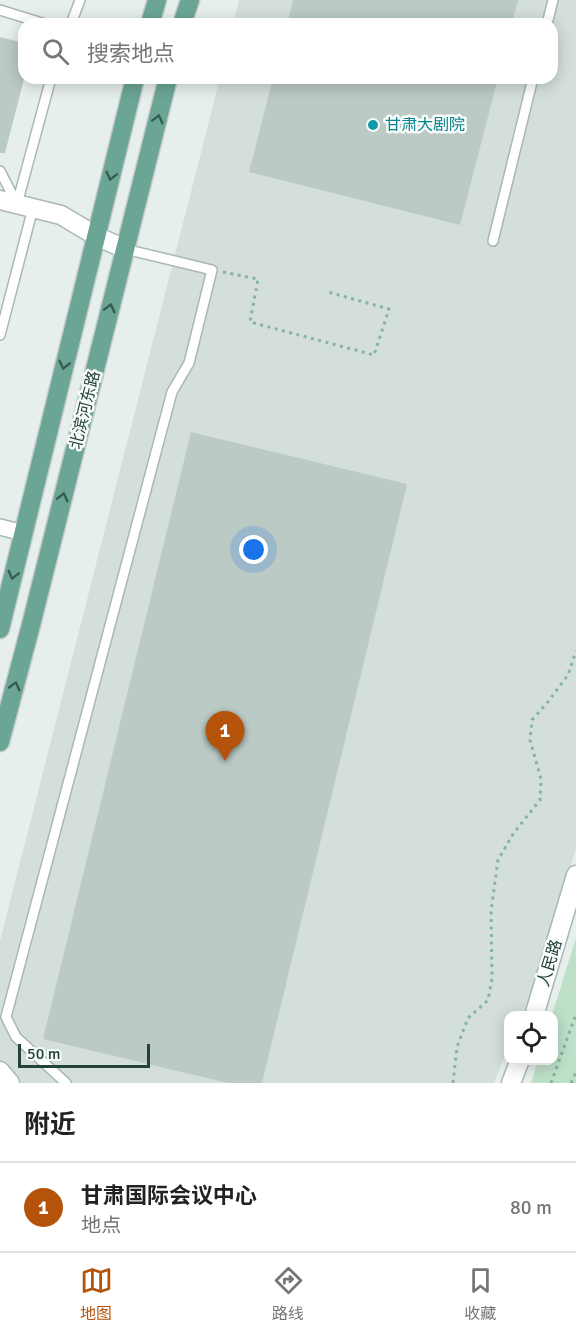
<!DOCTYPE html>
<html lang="zh">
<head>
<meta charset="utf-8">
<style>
	:root { --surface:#fff; --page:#f6f6f6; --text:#222; --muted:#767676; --line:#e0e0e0; --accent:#b45309 }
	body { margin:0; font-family:Signika,"Noto Sans SC",sans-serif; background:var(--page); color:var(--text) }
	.controls { position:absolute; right:18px; bottom:18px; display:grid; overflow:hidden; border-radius:12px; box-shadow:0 3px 15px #0003 }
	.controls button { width:54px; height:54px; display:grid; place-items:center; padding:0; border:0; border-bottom:2px solid var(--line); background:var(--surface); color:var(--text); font:30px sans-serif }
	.scale { position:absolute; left:18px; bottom:15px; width:132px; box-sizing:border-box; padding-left:6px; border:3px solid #24423a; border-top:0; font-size:16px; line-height:21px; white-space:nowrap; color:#24423a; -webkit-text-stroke:4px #f7fbf9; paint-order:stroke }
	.you { position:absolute; left:254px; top:550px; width:21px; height:21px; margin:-15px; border:4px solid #fff; border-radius:50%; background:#1a73e8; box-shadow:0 0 0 9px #1a73e833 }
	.badge { display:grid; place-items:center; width:39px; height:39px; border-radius:50%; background:var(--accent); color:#fff; font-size:20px; font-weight:700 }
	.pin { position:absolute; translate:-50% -50px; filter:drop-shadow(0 2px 3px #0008) }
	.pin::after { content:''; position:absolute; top:32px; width:21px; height:18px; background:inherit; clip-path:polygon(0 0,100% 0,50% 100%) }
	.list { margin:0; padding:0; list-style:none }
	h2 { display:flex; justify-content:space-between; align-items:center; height:78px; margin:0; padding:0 24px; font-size:26px }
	h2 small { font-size:20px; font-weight:400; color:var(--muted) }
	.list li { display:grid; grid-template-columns:39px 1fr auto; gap:18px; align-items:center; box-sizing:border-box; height:90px; padding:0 24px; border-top:2px solid var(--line) }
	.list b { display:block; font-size:22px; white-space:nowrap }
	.list p { margin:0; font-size:20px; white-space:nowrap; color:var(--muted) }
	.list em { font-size:20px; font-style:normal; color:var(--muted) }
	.icon { flex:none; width:33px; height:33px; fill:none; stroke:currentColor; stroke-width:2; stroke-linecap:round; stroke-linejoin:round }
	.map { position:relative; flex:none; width:576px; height:1083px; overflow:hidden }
	.search { position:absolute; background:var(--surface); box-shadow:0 3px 15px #0003; left:18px; right:18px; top:18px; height:66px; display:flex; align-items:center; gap:15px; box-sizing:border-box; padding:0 21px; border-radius:18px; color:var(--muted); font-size:22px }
	.sheet { height:168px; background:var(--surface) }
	nav { display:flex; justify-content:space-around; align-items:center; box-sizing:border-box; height:84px; border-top:2px solid var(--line); background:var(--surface); font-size:16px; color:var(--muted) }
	nav a { display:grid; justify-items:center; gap:3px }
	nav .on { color:var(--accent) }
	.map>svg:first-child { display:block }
	.built { fill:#d4dfda }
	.green { fill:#bfe0c8 }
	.building { fill:#bbcac4 }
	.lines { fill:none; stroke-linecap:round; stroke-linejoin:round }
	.service-casing { stroke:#a8b8b2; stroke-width:12 }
	.pedestrian-casing { stroke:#a8b8b2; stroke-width:18 }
	.minor-casing { stroke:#a8b8b2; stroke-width:21 }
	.tertiary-casing { stroke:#a8b8b2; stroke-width:21 }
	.secondary-casing { stroke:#a4bbb3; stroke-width:21 }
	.primary-casing { stroke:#c2cac8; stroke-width:21 }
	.path { stroke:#86b3a5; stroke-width:3; stroke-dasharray:3 4.5; stroke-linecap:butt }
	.service { stroke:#fff; stroke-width:9 }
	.pedestrian { stroke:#fff; stroke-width:15 }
	.minor { stroke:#fff; stroke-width:18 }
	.tertiary { stroke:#fff; stroke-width:18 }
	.secondary { stroke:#fff; stroke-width:18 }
	.primary { stroke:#6aa596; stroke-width:18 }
	.oneway { stroke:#365b51 }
	.culture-dot { fill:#0f9aa8; stroke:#f7fbf9; stroke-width:2 }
	.labels { text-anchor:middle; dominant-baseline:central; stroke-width:5; stroke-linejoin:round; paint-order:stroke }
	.culture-label { font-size:16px; fill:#0d838f; stroke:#f7fbf9; text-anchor:start }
	.street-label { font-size:16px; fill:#24423a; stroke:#f7fbf9 }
</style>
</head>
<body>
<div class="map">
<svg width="576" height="1083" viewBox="0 0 576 1083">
	<rect width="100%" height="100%" fill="#e6efeb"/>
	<path class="built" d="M 239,0 L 576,0 L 576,849 L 538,977 L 522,1015 L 508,1016 L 508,1048 L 494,1083 L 0,1083 L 0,941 L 220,78 L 552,78 L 552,24 L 233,24 Z"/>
	<path class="green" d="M 576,938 L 576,1083 L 531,1083 L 538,1061 L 554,1060 L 554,1016 L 552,1015 Z"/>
	<path class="building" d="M 293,0 L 518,0 L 512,24 L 287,24 Z
		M 0,37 L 24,43 L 24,79 L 5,153 L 0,153 Z
		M 273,78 L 498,78 L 460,225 L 249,172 Z
		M 191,432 L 407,484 L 262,1083 L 228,1083 L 43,1039 Z"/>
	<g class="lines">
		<defs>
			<path id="service" d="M 0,10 L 45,24
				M 71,24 L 80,0
				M 547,24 L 553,0
				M 0,171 L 17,204
				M 17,204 L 51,78
				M 493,241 L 533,78
				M 0,335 L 33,208
				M 66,1083 L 16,1037 L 6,1017 L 172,392 L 189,363 L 212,270 L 125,249"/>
			<path id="pedestrian" d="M 0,527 L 23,533"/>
			<path id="minor" d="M 0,200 L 61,215 L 96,236 L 125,249"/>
			<path id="tertiary" d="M 534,1016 L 576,875
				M 511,1083 L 520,1060"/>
			<path id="secondary" d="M 0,1071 L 10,1083"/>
			<path id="primary" d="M 150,24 L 157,0
				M 182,24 L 190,0
				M 0,629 L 135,78
				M 0,742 L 32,621 L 168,78"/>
		</defs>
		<use href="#service" class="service-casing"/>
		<use href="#pedestrian" class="pedestrian-casing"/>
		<use href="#minor" class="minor-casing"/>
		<use href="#tertiary" class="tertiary-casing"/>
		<use href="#secondary" class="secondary-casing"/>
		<use href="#primary" class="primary-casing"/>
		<path class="path" d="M 223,272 L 258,279 L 250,322 L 374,355 L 389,309 L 328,292
			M 453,1083 L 457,1047 L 468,1018 L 488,1000 L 492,979 L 491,911 L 498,860 L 513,834 L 540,800 L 541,779 L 530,740 L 532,720 L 547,703 L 568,675 L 576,651
			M 551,1083 L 576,1014
			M 571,1083 L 576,1072"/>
		<use href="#service" class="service"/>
		<use href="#pedestrian" class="pedestrian"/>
		<use href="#minor" class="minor"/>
		<use href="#tertiary" class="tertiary"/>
		<use href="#secondary" class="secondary"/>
		<use href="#primary" class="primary"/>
	</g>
	<defs><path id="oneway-chevron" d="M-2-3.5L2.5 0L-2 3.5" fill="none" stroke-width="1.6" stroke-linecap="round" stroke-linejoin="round" transform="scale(1.5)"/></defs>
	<g class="oneway">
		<use href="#oneway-chevron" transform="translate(158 119) rotate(-76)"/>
		<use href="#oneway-chevron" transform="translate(111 176) rotate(104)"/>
		<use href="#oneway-chevron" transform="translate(110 308) rotate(-76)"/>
		<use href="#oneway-chevron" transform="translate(64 365) rotate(104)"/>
		<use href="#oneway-chevron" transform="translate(63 497) rotate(-76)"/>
		<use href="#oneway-chevron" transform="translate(13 575) rotate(104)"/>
		<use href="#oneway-chevron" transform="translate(15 686) rotate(-75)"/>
	</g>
	<circle class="culture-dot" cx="373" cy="125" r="6"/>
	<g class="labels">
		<g class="culture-label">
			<text x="385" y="125">甘肃大剧院</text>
		</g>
		<g class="street-label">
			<text transform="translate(85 410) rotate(-76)">北滨河东路</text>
			<text transform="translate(550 963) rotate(-73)">人民路</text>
		</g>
	</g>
</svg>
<div class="controls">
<button><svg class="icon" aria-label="locate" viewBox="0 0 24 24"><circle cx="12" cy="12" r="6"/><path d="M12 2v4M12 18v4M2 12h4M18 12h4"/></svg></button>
</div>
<div class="scale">50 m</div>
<div class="you"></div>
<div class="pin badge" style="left:225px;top:761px">1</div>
<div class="search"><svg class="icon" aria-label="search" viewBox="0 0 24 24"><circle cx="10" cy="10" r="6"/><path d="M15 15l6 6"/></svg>搜索地点</div>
</div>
<section class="sheet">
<h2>附近<small></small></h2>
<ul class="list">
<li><span class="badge">1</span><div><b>甘肃国际会议中心</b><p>地点</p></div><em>80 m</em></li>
</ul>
</section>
<nav>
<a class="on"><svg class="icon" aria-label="map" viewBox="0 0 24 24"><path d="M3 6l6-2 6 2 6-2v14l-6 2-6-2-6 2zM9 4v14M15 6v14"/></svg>地图</a>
<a><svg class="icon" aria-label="directions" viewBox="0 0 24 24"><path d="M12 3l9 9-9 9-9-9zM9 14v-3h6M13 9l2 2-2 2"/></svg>路线</a>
<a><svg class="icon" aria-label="saved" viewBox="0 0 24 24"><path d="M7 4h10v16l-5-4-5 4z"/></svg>收藏</a>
</nav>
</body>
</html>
